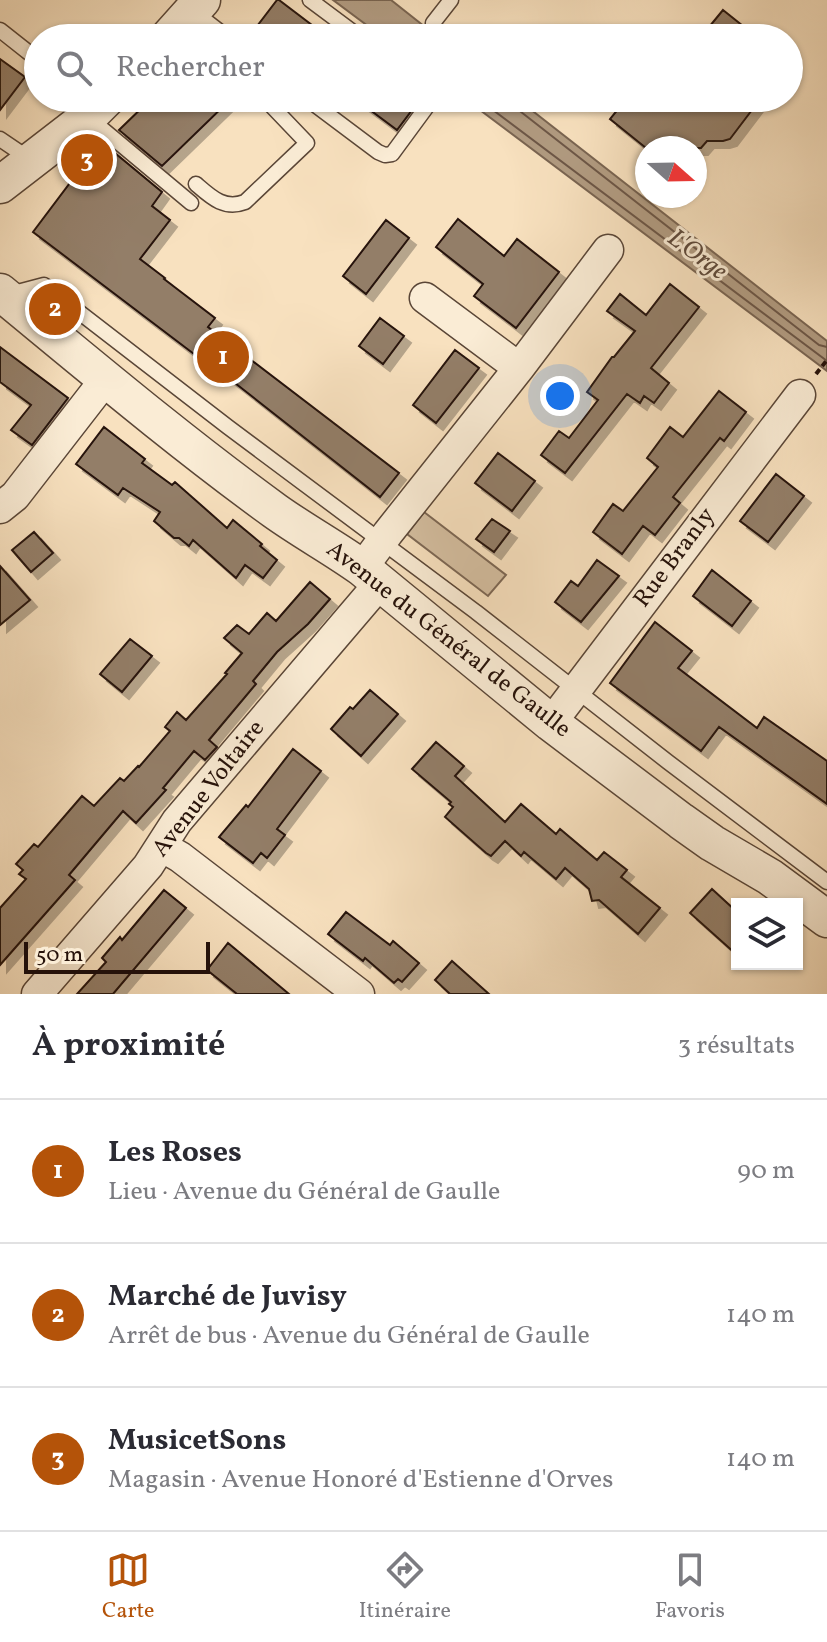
<!DOCTYPE html>
<html lang="fr">
<head>
<meta charset="utf-8">
<style>
	:root { --surface:#fff; --page:#f2f2f3; --text:#2b2b33; --muted:#7c7c81; --line:#e1e1e2; --accent:#b45309 }
	body { margin:0; font-family:Vollkorn,serif; background:var(--page); color:var(--text) }
	.controls { position:absolute; right:24px; bottom:24px; display:grid; overflow:hidden; border-radius:0px; box-shadow:0 2px 6px #0004 }
	.controls button { width:72px; height:72px; display:grid; place-items:center; padding:0; border:0; border-bottom:2px solid var(--line); background:var(--surface); color:var(--text); font:40px sans-serif }
	.compass { position:absolute; left:635px; top:136px; width:72px; height:72px; border-radius:50%; background:var(--surface); box-shadow:0 2px 6px #0004; rotate:110deg }
	.scale { position:absolute; left:24px; bottom:20px; width:186px; box-sizing:border-box; padding-left:8px; border:4px solid #26120a; border-top:0; font-size:22px; line-height:28px; white-space:nowrap; color:#26120a; -webkit-text-stroke:6px #faecd5; paint-order:stroke }
	.you { position:absolute; left:560px; top:396px; width:28px; height:28px; margin:-20px; border:6px solid #fff; border-radius:50%; background:#1a73e8; box-shadow:0 0 0 12px #1a73e833 }
	.badge { display:grid; place-items:center; width:52px; height:52px; border-radius:50%; background:var(--accent); color:#fff; font-size:26px; font-weight:700 }
	.pin { position:absolute; translate:-50% -50%; border:4px solid #fff; box-shadow:0 2px 8px #0006 }
	.list { margin:0; padding:0; list-style:none }
	h2 { display:flex; justify-content:space-between; align-items:center; height:104px; margin:0; padding:0 32px; font-size:34px }
	h2 small { font-size:26px; font-weight:400; color:var(--muted) }
	.list li { display:grid; grid-template-columns:52px 1fr auto; gap:24px; align-items:center; box-sizing:border-box; height:144px; padding:0 32px; border-top:2px solid var(--line) }
	.list b { display:block; font-size:30px; white-space:nowrap }
	.list p { margin:0; font-size:26px; white-space:nowrap; color:var(--muted) }
	.list em { font-size:26px; font-style:normal; color:var(--muted) }
	.icon { flex:none; width:44px; height:44px; fill:none; stroke:currentColor; stroke-width:2; stroke-linecap:round; stroke-linejoin:round }
	.map { position:relative; flex:none; width:827px; height:994px; overflow:hidden }
	.search { position:absolute; background:var(--surface); box-shadow:0 2px 6px #0004; left:24px; right:24px; top:24px; height:88px; display:flex; align-items:center; gap:20px; box-sizing:border-box; padding:0 28px; border-radius:44px; color:var(--muted); font-size:30px }
	.sheet { height:536px; background:var(--surface) }
	nav { display:flex; justify-content:space-around; align-items:center; box-sizing:border-box; height:112px; border-top:2px solid var(--line); background:var(--surface); font-size:22px; color:var(--muted) }
	nav a { display:grid; justify-items:center; gap:4px }
	nav .on { color:var(--accent) }
	.map>svg:first-child { display:block }
	.green { fill:#d4bea0; stroke:#7d6855; stroke-width:2 }
	.water { fill:#b19b81; stroke:#796451; stroke-width:2 }
	.lines { fill:none; stroke-linecap:round; stroke-linejoin:round }
	.shore { stroke:#6c5646; stroke-width:2 }
	.building { fill:#937e68; stroke:#26120a; stroke-width:2; filter:url(#shadow) }
	.service-casing { stroke:#5a4637; stroke-width:17 }
	.minor-casing { stroke:#5a4637; stroke-width:33 }
	.tertiary-casing { stroke:#5a4637; stroke-width:39 }
	.path { stroke:#26120a; stroke-width:4; stroke-dasharray:6 4; stroke-linecap:butt }
	.service { stroke:#faecd5; stroke-width:14 }
	.minor { stroke:#faecd5; stroke-width:30 }
	.tertiary { stroke:#faecd5; stroke-width:36 }
	.labels { text-anchor:middle; dominant-baseline:central; stroke-width:6; stroke-linejoin:round; paint-order:stroke }
	.street-label { font-size:24px; fill:#26120a; stroke:#faecd5 }
	.water-label { font-size:26px; font-style:italic; fill:#5e493a; stroke:#faecd5 }
</style>
</head>
<body>
<div class="map">
<svg width="827" height="994" viewBox="0 0 827 994">
	<defs>
		<filter id="shadow"><feDropShadow dx="7" dy="7" stdDeviation="0" flood-color="#0004"/></filter>
	</defs>
	<rect width="100%" height="100%" fill="#f8e1bf"/>
	<filter id="stains"><feTurbulence type="fractalNoise" baseFrequency=".0025" numOctaves="4"/><feColorMatrix values="0 0 0 0 .2 0 0 0 0 .09 0 0 0 0 .02 0 0 0 .5 -.17"/></filter>
	<radialGradient id="worn" r=".72"><stop offset=".6" stop-color="#630" stop-opacity="0"/><stop offset="1" stop-color="#630" stop-opacity=".3"/></radialGradient>
	<path class="green" d="M 424,512 L 506,575 L 488,596 L 407,534 Z"/>
	<path class="water" d="M 333,0 L 391,0 L 439,38 L 384,38 Z
		M 464,98 L 516,98 L 827,341 L 827,371 Z"/>
	<g class="lines">
		<path class="shore" d="M 477,98 L 827,361
			M 512,98 L 513,104 L 516,108 L 819,345 L 827,347"/>
	</g>
	<path class="building" d="M 277,0 L 279,0 L 329,38 L 248,38 Z
		M 723,10 L 758,38 L 700,38 Z
		M 0,59 L 25,77 L 0,110 Z
		M 152,98 L 232,98 L 162,166 L 119,130 Z
		M 354,98 L 421,98 L 397,130 Z
		M 627,98 L 761,98 L 730,139 L 723,141 L 707,141 L 701,148 L 646,148 L 610,119 Z
		M 100,143 L 104,144 L 162,192 L 152,206 L 170,220 L 140,259 L 165,278 L 164,279 L 215,318 L 208,327 L 399,473 L 380,497 L 226,376 L 225,377 L 190,351 L 33,232 Z
		M 458,219 L 504,256 L 517,239 L 559,272 L 516,328 L 474,296 L 483,284 L 436,247 Z
		M 386,220 L 409,238 L 366,294 L 343,276 Z
		M 670,284 L 699,307 L 651,368 L 669,383 L 654,403 L 644,396 L 640,403 L 627,394 L 565,473 L 541,455 L 559,431 L 569,438 L 598,400 L 587,392 L 612,357 L 614,357 L 635,331 L 607,311 L 620,294 L 646,315 Z
		M 380,318 L 404,336 L 383,364 L 359,346 Z
		M 0,347 L 68,398 L 32,445 L 11,430 L 31,405 L 0,382 Z
		M 455,350 L 479,368 L 436,423 L 413,405 Z
		M 719,391 L 746,412 L 724,441 L 720,438 L 673,497 L 680,503 L 655,535 L 643,526 L 622,554 L 593,532 L 613,504 L 623,511 L 658,467 L 647,458 L 670,427 L 683,437 Z
		M 104,427 L 145,459 L 142,463 L 172,485 L 175,482 L 227,528 L 233,520 L 262,544 L 260,546 L 277,560 L 263,578 L 245,565 L 236,578 L 193,540 L 189,546 L 179,538 L 174,538 L 154,521 L 160,512 L 123,488 L 118,495 L 76,464 Z
		M 498,453 L 535,481 L 512,511 L 475,483 Z
		M 776,474 L 804,496 L 768,542 L 740,521 Z
		M 492,519 L 510,531 L 494,552 L 476,539 Z
		M 34,532 L 53,553 L 31,572 L 12,550 Z
		M 597,560 L 619,576 L 581,622 L 555,602 L 571,581 L 578,586 Z
		M 0,566 L 30,600 L 0,625 Z
		M 712,570 L 751,601 L 732,626 L 693,596 Z
		M 310,582 L 330,599 L 308,624 L 277,652 L 253,681 L 256,684 L 209,740 L 217,747 L 205,760 L 194,751 L 163,788 L 166,790 L 136,823 L 123,811 L 69,875 L 75,880 L 0,965 L 0,908 L 26,879 L 19,874 L 23,870 L 16,864 L 34,844 L 38,847 L 82,796 L 94,806 L 120,778 L 124,781 L 138,766 L 139,767 L 170,731 L 165,727 L 177,712 L 186,720 L 227,674 L 225,673 L 242,653 L 224,638 L 237,625 L 249,634 L 267,613 L 276,621 Z
		M 655,622 L 692,651 L 678,668 L 757,728 L 764,717 L 827,761 L 827,804 L 719,727 L 701,751 L 610,683 Z
		M 130,639 L 152,656 L 122,692 L 100,674 Z
		M 370,690 L 398,714 L 361,756 L 331,729 L 350,707 L 353,709 Z
		M 436,742 L 464,766 L 455,776 L 505,822 L 521,804 L 556,834 L 560,829 L 597,860 L 604,852 L 627,870 L 621,877 L 660,908 L 638,934 L 599,900 L 592,901 L 589,889 L 565,868 L 556,879 L 524,852 L 521,856 L 505,841 L 491,856 L 486,853 L 445,817 L 453,807 L 449,804 L 451,802 L 412,769 Z
		M 293,749 L 321,771 L 277,829 L 285,835 L 267,858 L 261,853 L 253,863 L 219,837 L 246,805 L 248,807 Z
		M 712,889 L 737,912 L 737,955 L 690,913 Z
		M 164,890 L 186,908 L 113,994 L 77,994 L 106,962 L 102,958 L 120,937 L 122,940 Z
		M 346,912 L 390,945 L 393,941 L 419,963 L 402,982 L 398,979 L 394,983 L 365,958 L 363,961 L 328,934 Z
		M 228,943 L 289,994 L 237,994 L 207,970 Z
		M 452,961 L 489,994 L 450,994 L 435,980 Z"/>
	<g class="lines">
		<defs>
			<path id="service" d="M 310,0 L 361,38
				M 193,11 L 228,38
				M 185,20 L 204,38
				M 433,23 L 451,0
				M 0,30 L 38,60
				M 314,104 L 378,152 L 385,155 L 392,154 L 428,105
				M 88,117 L 191,203
				M 0,139 L 31,160
				M 196,184 C 211,197 224,210 245,202 L 307,143 L 264,98
				M 10,294 L 44,285 L 228,427 L 476,612 L 668,762 L 827,882"/>
			<path id="minor" d="M 425,298 L 519,368
				M 0,508 L 15,496 L 105,380
				M 362,568 L 388,533 L 519,368 L 608,250
				M 551,723 L 800,395
				M 161,846 L 180,857 L 359,994
				M 37,994 L 148,866 L 177,821 L 380,583"/>
			<path id="tertiary" d="M 168,38 L 202,0
				M 0,185 L 88,117 L 107,98
				M 0,292 C 90,366 180,442 275,511 C 303,531 334,548 362,568 L 551,723 L 681,821 L 712,843 L 770,877 L 827,919"/>
		</defs>
		<use href="#service" class="service-casing"/>
		<use href="#minor" class="minor-casing"/>
		<use href="#tertiary" class="tertiary-casing"/>
		<path class="path" d="M 816,374 L 827,360"/>
		<use href="#service" class="service"/>
		<use href="#minor" class="minor"/>
		<use href="#tertiary" class="tertiary"/>
	</g>
	<g class="labels">
		<g class="street-label">
			<text transform="translate(675 558) rotate(-53)">Rue Branly</text>
			<text transform="translate(448 640) rotate(38)">Avenue du Général de Gaulle</text>
			<text transform="translate(209 789) rotate(-52)">Avenue Voltaire</text>
		</g>
		<g class="water-label">
			<text transform="translate(697 255) rotate(37)">L'Orge</text>
		</g>
	</g>
	<rect width="100%" height="100%" filter="url(#stains)"/>
	<rect width="100%" height="100%" fill="url(#worn)"/>
</svg>
<div class="controls">
<button><svg class="icon" aria-label="layers" viewBox="0 0 24 24"><path d="M12 4l9 5-9 5-9-5zM3 14l9 5 9-5"/></svg></button>
</div>
<svg class="compass" viewBox="-18 -18 36 36"><path d="M0-13l5 13h-10z" fill="#e53935"/><path d="M0 13l5-13h-10z" fill="#7c7c81"/></svg>
<div class="scale">50 m</div>
<div class="you"></div>
<div class="pin badge" style="left:223px;top:357px">1</div>
<div class="pin badge" style="left:55px;top:309px">2</div>
<div class="pin badge" style="left:87px;top:160px">3</div>
<div class="search"><svg class="icon" aria-label="search" viewBox="0 0 24 24"><circle cx="10" cy="10" r="6"/><path d="M15 15l6 6"/></svg>Rechercher</div>
</div>
<section class="sheet">
<h2>À proximité<small>3 résultats</small></h2>
<ul class="list">
<li><span class="badge">1</span><div><b>Les Roses</b><p>Lieu · Avenue du Général de Gaulle</p></div><em>90 m</em></li>
<li><span class="badge">2</span><div><b>Marché de Juvisy</b><p>Arrêt de bus · Avenue du Général de Gaulle</p></div><em>140 m</em></li>
<li><span class="badge">3</span><div><b>MusicetSons</b><p>Magasin · Avenue Honoré d'Estienne d'Orves</p></div><em>140 m</em></li>
</ul>
</section>
<nav>
<a class="on"><svg class="icon" aria-label="map" viewBox="0 0 24 24"><path d="M3 6l6-2 6 2 6-2v14l-6 2-6-2-6 2zM9 4v14M15 6v14"/></svg>Carte</a>
<a><svg class="icon" aria-label="directions" viewBox="0 0 24 24"><path d="M12 3l9 9-9 9-9-9zM9 14v-3h6M13 9l2 2-2 2"/></svg>Itinéraire</a>
<a><svg class="icon" aria-label="saved" viewBox="0 0 24 24"><path d="M7 4h10v16l-5-4-5 4z"/></svg>Favoris</a>
</nav>
</body>
</html>
